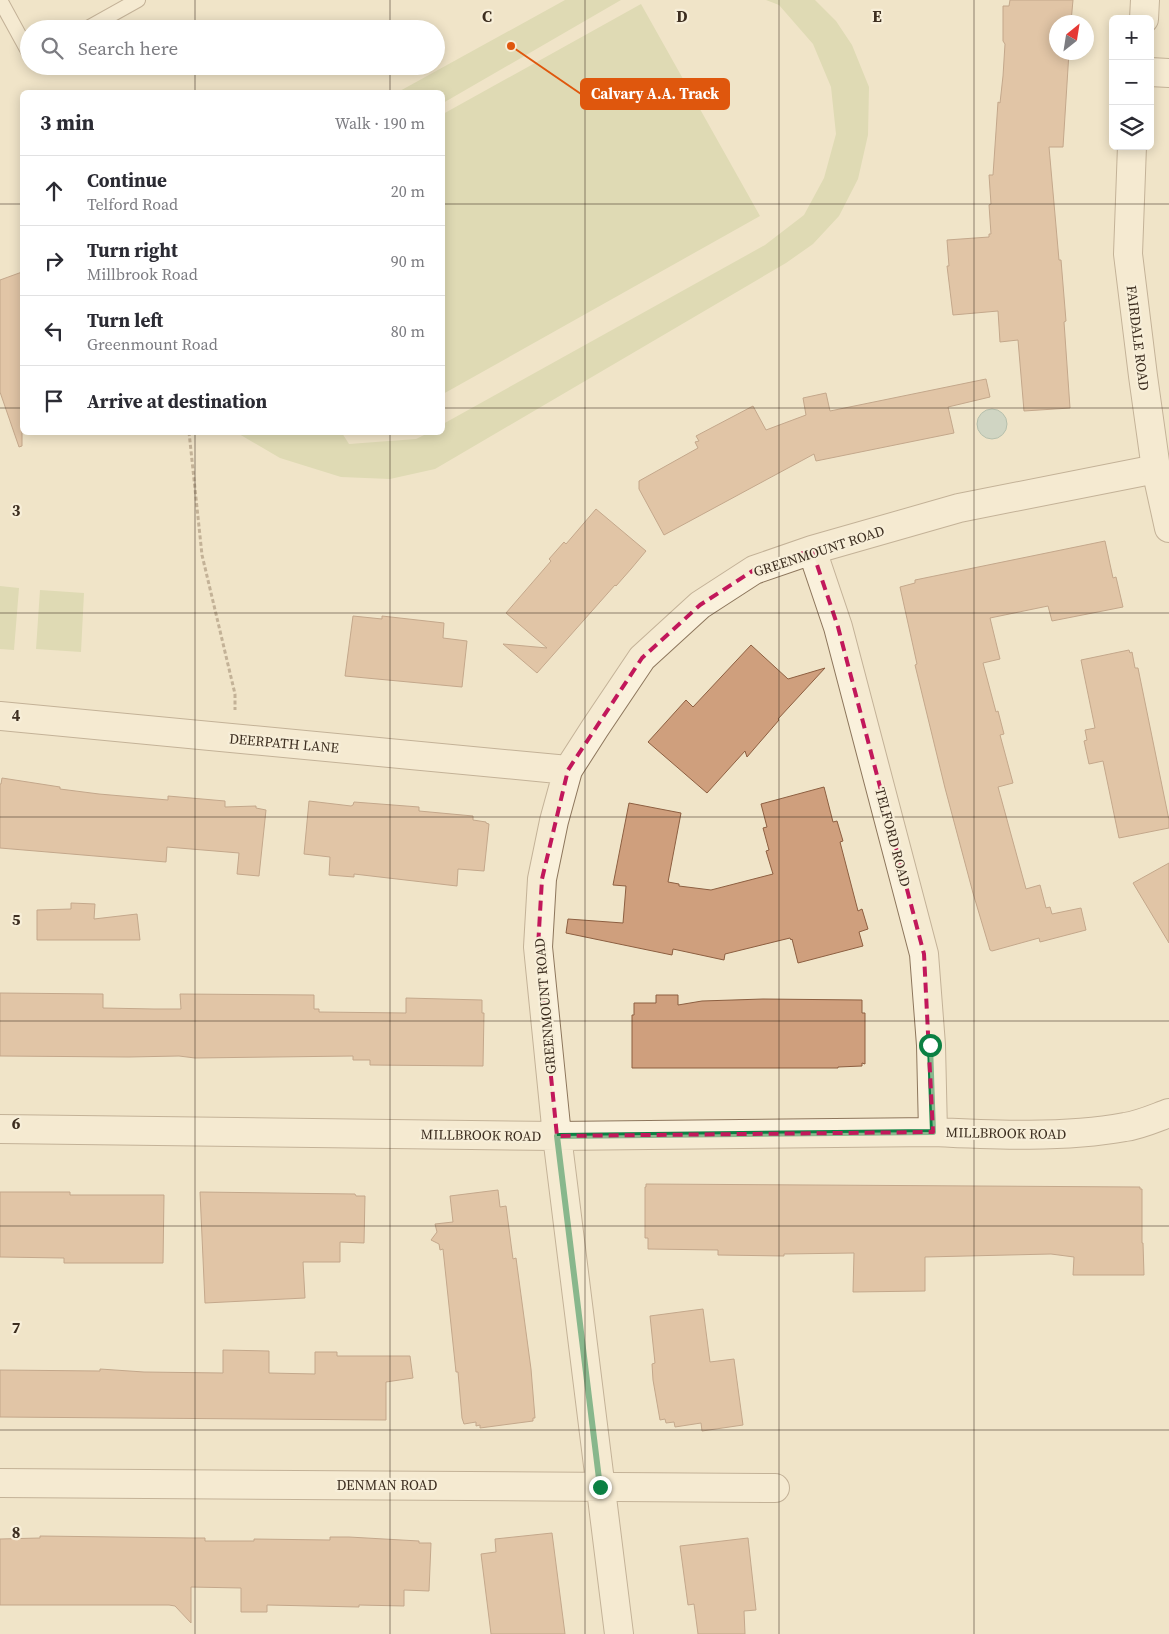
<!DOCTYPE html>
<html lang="en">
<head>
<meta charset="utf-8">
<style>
	:root { --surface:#fff; --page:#f7f7f7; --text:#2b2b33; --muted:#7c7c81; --line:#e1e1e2 }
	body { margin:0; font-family:"Source Serif 4",serif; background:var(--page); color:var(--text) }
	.controls { position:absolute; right:15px; top:15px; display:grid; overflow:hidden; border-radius:8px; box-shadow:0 2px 12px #0003 }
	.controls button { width:45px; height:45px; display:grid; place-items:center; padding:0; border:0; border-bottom:1px solid var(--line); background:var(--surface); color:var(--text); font:25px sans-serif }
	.compass { position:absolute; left:1049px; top:15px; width:45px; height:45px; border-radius:50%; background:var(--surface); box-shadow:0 2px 12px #0003; rotate:30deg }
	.stop { position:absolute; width:15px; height:15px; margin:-11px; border:4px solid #0b8043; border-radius:50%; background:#fff }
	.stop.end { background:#0b8043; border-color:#fff; box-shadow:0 1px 5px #0008 }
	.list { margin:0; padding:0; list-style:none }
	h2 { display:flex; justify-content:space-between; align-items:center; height:65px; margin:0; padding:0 20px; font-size:21px }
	h2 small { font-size:16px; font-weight:400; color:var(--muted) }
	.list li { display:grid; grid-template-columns:32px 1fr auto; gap:15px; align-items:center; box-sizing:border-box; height:70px; padding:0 20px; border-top:1px solid var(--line) }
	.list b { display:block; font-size:19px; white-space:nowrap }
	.list p { margin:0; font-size:16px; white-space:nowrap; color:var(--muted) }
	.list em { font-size:16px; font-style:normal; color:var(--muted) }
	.icon { flex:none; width:28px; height:28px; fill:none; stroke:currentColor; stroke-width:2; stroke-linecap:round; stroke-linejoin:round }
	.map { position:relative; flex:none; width:1169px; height:1634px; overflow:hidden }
	.search { position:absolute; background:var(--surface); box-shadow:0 2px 12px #0003; left:20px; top:20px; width:425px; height:55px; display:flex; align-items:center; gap:12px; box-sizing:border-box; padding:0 18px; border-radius:28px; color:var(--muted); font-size:19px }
	.panel { position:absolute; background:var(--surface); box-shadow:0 2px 12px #0003; left:20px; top:90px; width:425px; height:345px; border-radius:8px }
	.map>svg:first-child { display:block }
	.green { fill:#c9cf9b }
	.water { fill:#a9c4bc; stroke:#6f938a }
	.building { fill:#cf9f7d; stroke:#8d5f41 }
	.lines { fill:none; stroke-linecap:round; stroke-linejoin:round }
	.service-casing { stroke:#8d765c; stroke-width:16 }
	.minor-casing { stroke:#8d765c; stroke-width:30 }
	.tertiary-casing { stroke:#8d765c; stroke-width:30 }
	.path { stroke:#8d765c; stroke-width:3; stroke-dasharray:4 2.5; stroke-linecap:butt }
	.service { stroke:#faf1dc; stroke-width:14 }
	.minor { stroke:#faf1dc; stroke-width:28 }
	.tertiary { stroke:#faf1dc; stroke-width:28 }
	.route { stroke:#0b8043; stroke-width:6 }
	.marked { fill:none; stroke:#c2185b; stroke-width:4; stroke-dasharray:10 6; stroke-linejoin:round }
	.grid { fill:none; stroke:#3d2e20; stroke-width:1; stroke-opacity:0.55 }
	.labels { text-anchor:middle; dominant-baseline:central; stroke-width:4.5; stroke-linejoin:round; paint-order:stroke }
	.street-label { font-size:14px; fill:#3d2e20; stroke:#f7eed8 }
	.grid-label { font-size:16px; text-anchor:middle; font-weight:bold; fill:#3d2e20; stroke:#f7eed8; stroke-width:4.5; stroke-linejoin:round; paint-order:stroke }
	.leader { fill:none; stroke:#df570d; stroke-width:2 }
	.callout-dot { fill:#df570d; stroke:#f7eed8; stroke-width:2 }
	.callout { fill:#df570d; stroke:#df570d; stroke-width:2 }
	.callout-label { font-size:15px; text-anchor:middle; font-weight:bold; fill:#fff }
</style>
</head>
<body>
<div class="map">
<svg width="1169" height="1634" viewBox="0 0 1169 1634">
	<rect width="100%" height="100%" fill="#f0e4c8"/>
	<path class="green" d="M 565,0 L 621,0 L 443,103 L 442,92 L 398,92 Z
		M 766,0 L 815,0 L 836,21 L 852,45 L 869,87 L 868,135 L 858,179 L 839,216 L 813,244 L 786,263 L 435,469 L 390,479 L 341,477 L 280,458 L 239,434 L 238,433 L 342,433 L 349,444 L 416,439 L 428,433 L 442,432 L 443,424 L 765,245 L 804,215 L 824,178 L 836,134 L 831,87 L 813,44 L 779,5 Z
		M 641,4 L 760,216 L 443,394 L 443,114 Z
		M 0,586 L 19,588 L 14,650 L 0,649 Z
		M 40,590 L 84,593 L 81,652 L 36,649 Z"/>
	<path class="water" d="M977 424a15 15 0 1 1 30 0a15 15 0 1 1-30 0Z"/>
	<path class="building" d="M 1010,0 L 1073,0 L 1071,22 L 1056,22 L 1056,52 L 1069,52 L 1063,147 L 1049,147 L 1059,260 L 1061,260 L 1066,321 L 1064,322 L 1070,408 L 1024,411 L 1018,340 L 1000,342 L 998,311 L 953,315 L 947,266 L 949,266 L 947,240 L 989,237 L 989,234 L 991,234 L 989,205 L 991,204 L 989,175 L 993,175 L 998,102 L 1000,103 L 1003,76 L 1005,44 L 1003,41 L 1003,6 L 1009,6 Z
		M 22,272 L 22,446 L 19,447 L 0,392 L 0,280 Z
		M 986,379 L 990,397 L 948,407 L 954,433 L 816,461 L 814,454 L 664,535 L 639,489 L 639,481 L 698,448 L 695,442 L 699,441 L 696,436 L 753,406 L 766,430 L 806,415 L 803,398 L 826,393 L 830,411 Z
		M 596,509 L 646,551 L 631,569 L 616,586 L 615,585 L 537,673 L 503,644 L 547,648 L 506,613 L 551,561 L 549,559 L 564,542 L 566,544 Z
		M 1105,541 L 1113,578 L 1116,577 L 1123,607 L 1052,621 L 1048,606 L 990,618 L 1000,659 L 983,663 L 996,712 L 998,711 L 1004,734 L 1000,735 L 1013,783 L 998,787 L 1026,889 L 1040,885 L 1046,908 L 1050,907 L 1052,914 L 1081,908 L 1086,930 L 1040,942 L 1039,938 L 992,951 L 990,950 L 973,893 L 945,788 L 915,665 L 917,664 L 900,587 L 915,583 L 915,580 Z
		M 353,616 L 382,619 L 382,616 L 444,623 L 443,638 L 467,641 L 462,687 L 345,676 Z
		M 751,645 L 788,679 L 825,668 L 778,719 L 779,720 L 747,757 L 745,751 L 707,793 L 648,742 L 686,700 L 693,707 Z
		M 1129,650 L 1130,653 L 1132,652 L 1135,668 L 1138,668 L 1169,820 L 1169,828 L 1119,838 L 1103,761 L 1089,764 L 1084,741 L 1087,740 L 1085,730 L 1095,728 L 1081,660 Z
		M 2,778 L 60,787 L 60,789 L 99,794 L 168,800 L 168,796 L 225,801 L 225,807 L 256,806 L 256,808 L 266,810 L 259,876 L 237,874 L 239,853 L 167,847 L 166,862 L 0,848 L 0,784 L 1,784 Z
		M 824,787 L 833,822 L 837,821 L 843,841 L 840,842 L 858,911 L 862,909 L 868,929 L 859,932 L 863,946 L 798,963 L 792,939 L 791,940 L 790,938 L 725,954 L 724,960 L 673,949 L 672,955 L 566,933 L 568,919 L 623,923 L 626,886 L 613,885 L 629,803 L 681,813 L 668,882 L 679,884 L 679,886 L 711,890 L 773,874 L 766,851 L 769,850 L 763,828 L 767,827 L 761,804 Z
		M 309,801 L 351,806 L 353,805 L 354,802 L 419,807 L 419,811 L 473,816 L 473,820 L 486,822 L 486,823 L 489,824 L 484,871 L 458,869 L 457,886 L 354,874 L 354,877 L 329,875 L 330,857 L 304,854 Z
		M 1169,863 L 1169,943 L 1133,883 Z
		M 71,903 L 95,904 L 94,919 L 137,914 L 140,940 L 37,940 L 37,910 L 71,909 Z
		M 0,993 L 103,994 L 103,1008 L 154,1009 L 181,1009 L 180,994 L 314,995 L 314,1009 L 319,1009 L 319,1012 L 406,1013 L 406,998 L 482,1000 L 482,1013 L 484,1013 L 483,1066 L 370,1065 L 370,1060 L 353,1060 L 353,1056 L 195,1058 L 179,1056 L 129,1057 L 0,1056 Z
		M 656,995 L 678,995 L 678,1005 L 702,1001 L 763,999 L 862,1000 L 862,1013 L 865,1013 L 865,1064 L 862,1063 L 862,1066 L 838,1067 L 838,1068 L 632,1068 L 632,1015 L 634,1015 L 634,1003 L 656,1003 Z
		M 646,1184 L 1140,1187 L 1140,1189 L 1142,1189 L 1142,1243 L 1143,1243 L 1144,1275 L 1073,1275 L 1074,1257 L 1051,1254 L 925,1257 L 925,1291 L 853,1292 L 854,1253 L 784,1254 L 784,1256 L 718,1255 L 718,1250 L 648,1249 L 648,1238 L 645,1238 L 645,1187 L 646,1187 Z
		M 498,1190 L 500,1207 L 506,1206 L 513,1259 L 516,1258 L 531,1369 L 535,1418 L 533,1418 L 533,1421 L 480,1428 L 480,1425 L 476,1426 L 476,1422 L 464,1424 L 462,1418 L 458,1372 L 456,1372 L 443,1249 L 440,1250 L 439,1244 L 431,1240 L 437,1232 L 435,1224 L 453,1222 L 450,1196 Z
		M 0,1192 L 70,1192 L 70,1195 L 164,1195 L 163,1263 L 64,1263 L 64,1258 L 0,1257 Z
		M 200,1192 L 355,1194 L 356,1196 L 365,1196 L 364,1243 L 340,1242 L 340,1262 L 303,1262 L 305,1298 L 205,1303 Z
		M 703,1309 L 710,1362 L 734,1359 L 743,1425 L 702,1431 L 701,1423 L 675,1427 L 674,1422 L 666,1423 L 665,1419 L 660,1420 L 653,1380 L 652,1364 L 655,1363 L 650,1316 Z
		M 223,1350 L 269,1351 L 269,1373 L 315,1374 L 315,1352 L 337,1352 L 337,1356 L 410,1356 L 413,1378 L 386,1382 L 386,1420 L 0,1417 L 0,1370 L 100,1371 L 100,1369 L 144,1372 L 223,1373 Z
		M 552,1533 L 565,1634 L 491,1634 L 481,1554 L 496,1552 L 495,1539 Z
		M 40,1536 L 193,1538 L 205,1538 L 205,1541 L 254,1541 L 254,1539 L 330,1540 L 330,1537 L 349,1537 L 419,1541 L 419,1543 L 431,1543 L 429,1591 L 404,1590 L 404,1606 L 359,1605 L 359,1607 L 267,1605 L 267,1612 L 241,1612 L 241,1588 L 191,1587 L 191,1623 L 175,1606 L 169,1605 L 0,1605 L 0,1539 L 40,1538 Z
		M 748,1538 L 756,1610 L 744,1611 L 745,1634 L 698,1634 L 694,1604 L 688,1605 L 680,1546 Z"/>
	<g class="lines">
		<defs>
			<path id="service" d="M 0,0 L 29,53
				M 86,29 L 138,0"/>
			<path id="minor" d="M 1150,72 L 1169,73
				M 812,550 L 838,627 L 924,954 L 931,1045 L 933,1132
				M 0,716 L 568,770
				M 0,1129 L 557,1136 L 933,1132 C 994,1135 1065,1138 1125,1127 C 1140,1125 1155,1118 1169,1113
				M 0,1483 L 775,1488
				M 619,1634 L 557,1136 L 538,947 L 542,879 L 554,821 L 568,770 L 595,728 L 642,658 L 700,605 L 754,570 L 812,550 L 959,508 L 1156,469"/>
			<path id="tertiary" d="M 1144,19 L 1145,0
				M 1132,146 L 1128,254 L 1143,376 L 1156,469 L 1169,528"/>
		</defs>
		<use href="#service" class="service-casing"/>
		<use href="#minor" class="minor-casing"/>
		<use href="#tertiary" class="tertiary-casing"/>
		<path class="path" d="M 189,432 L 202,555 L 235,694 L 235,710"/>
		<use href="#service" class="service"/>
		<use href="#minor" class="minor"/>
		<use href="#tertiary" class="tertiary"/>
	</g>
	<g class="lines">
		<path class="route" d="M 600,1487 L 557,1136 L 933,1132 L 930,1045"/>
	</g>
	<path d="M0 0H1169V1634H0ZM 812,550 L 838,627 L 924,954 L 933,1132 L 557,1136 L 538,947 L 542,879 L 568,770 L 642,658 L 700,605 L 754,570 Z" fill="#f0e4c8" fill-opacity=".55" fill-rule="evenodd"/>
	<path class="marked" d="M 812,550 L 838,627 L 924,954 L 933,1132 L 557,1136 L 538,947 L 542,879 L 568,770 L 642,658 L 700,605 L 754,570 Z"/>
	<path class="grid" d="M 195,0 L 195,29M 390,0 L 390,29M 585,0 L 585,1634M 779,0 L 779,1634M 974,0 L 974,1634M 195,66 L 195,92M 390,66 L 390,92M 0,204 L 22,204M 442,204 L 1169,204M 0,408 L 22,408M 442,408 L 1169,408M 195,432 L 195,1634M 390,432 L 390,1634M 0,613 L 1169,613M 0,817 L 1169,817M 0,1021 L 1169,1021M 0,1226 L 1169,1226M 0,1430 L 1169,1430"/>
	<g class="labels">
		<g class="street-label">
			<text transform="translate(1138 338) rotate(83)">FAIRDALE ROAD</text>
			<text transform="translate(819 551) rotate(-18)">GREENMOUNT ROAD</text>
			<text transform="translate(284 743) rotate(5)">DEERPATH LANE</text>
			<text transform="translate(893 837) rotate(75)">TELFORD ROAD</text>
			<text transform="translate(545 1006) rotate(-95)">GREENMOUNT ROAD</text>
			<text transform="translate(1006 1133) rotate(1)">MILLBROOK ROAD</text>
			<text transform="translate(481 1135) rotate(1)">MILLBROOK ROAD</text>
			<text x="387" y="1485">DENMAN ROAD</text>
		</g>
	</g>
	<g class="grid-label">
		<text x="487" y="22">C</text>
		<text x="682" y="22">D</text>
		<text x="877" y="22">E</text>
		<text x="16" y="516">3</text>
		<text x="16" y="721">4</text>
		<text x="16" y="925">5</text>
		<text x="16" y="1129">6</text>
		<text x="16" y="1333">7</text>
		<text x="16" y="1538">8</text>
	</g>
	<path class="leader" d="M511 46L581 94"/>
	<circle class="callout-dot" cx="511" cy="46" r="5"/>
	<rect class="callout" x="581" y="79" width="148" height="30" rx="5"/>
	<g class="callout-label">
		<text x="655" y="99">Calvary A.A. Track</text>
	</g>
</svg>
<div class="controls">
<button>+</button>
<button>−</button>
<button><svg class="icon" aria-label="layers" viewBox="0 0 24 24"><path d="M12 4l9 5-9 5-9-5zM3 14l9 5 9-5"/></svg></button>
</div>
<svg class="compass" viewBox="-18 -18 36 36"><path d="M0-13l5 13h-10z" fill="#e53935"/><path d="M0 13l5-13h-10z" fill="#7c7c81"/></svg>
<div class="stop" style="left:930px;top:1045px"></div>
<div class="stop end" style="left:600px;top:1487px"></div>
<div class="search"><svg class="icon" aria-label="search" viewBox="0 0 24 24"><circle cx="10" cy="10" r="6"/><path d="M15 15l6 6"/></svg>Search here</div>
<section class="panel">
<h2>3 min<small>Walk · 190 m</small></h2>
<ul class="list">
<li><svg class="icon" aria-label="ahead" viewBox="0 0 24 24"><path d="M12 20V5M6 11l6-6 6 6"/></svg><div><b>Continue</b><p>Telford Road</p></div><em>20 m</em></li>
<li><svg class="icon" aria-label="right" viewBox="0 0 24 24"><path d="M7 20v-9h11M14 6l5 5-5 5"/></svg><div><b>Turn right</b><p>Millbrook Road</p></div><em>90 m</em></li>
<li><svg class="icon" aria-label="left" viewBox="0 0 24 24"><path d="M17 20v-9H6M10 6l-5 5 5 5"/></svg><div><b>Turn left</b><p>Greenmount Road</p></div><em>80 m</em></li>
<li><svg class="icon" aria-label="arrive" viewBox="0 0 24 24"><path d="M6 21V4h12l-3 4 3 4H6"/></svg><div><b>Arrive at destination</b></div></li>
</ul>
</section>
</div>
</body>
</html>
